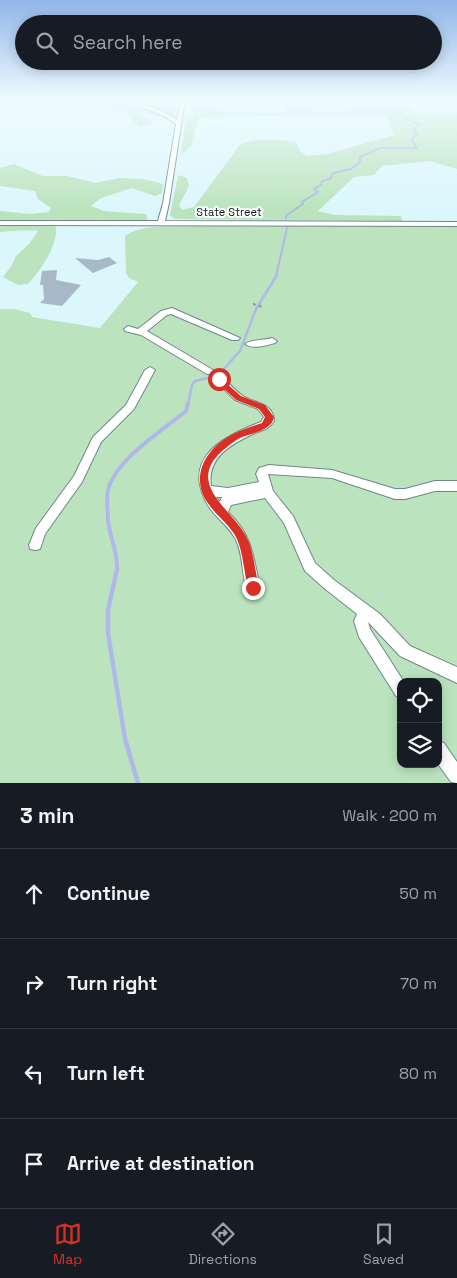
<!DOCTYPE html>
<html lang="en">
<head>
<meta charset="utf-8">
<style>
	:root { --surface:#171b24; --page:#242831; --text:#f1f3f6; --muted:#9ea1a6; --line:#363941; --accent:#d93025 }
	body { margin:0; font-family:"Space Grotesk",sans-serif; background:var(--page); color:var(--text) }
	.controls { position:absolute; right:15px; bottom:15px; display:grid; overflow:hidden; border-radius:10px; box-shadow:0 2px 12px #0003 }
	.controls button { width:45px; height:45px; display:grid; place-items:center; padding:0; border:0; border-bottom:1px solid var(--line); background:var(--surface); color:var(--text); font:25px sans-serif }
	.stop { position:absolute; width:15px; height:15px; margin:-11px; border:4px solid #d93025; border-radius:50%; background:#fff }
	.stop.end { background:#d93025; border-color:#fff; box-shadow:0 1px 5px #0008 }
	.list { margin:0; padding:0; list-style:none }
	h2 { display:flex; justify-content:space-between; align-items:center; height:65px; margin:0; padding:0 20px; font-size:21px }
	h2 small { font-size:16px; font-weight:400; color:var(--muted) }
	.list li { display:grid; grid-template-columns:32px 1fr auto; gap:15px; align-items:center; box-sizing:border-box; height:90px; padding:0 20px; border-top:1px solid var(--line) }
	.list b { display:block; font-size:19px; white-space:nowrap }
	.list em { font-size:16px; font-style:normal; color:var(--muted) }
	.icon { flex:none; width:28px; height:28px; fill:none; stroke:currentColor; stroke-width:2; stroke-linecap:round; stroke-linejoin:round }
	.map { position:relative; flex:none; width:457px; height:783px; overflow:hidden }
	.search { position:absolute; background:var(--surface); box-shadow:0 2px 12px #0003; left:15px; right:15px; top:15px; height:55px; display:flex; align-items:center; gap:12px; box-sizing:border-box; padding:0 18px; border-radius:28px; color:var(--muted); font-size:19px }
	.sheet { height:425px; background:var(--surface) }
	nav { display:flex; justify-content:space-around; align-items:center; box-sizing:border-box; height:70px; border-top:1px solid var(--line); background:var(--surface); font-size:14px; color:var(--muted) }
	nav a { display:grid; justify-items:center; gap:2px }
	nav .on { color:var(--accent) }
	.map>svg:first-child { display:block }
	.green { fill:#bbe4be; fill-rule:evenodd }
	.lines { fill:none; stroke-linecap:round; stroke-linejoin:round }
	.stream-far3 { stroke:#b0b8ea; stroke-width:2 }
	.stream-far2 { stroke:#b0b8ea; stroke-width:2.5 }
	.stream-far1 { stroke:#b0b8ea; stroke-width:4 }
	.stream { stroke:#b0b8ea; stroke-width:4.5 }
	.building { fill:#a7b8c7 }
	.minor-casing { stroke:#6f878c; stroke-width:2 }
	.path { stroke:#86999d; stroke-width:2; stroke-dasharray:3 3; stroke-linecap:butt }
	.minor { fill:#fff; fill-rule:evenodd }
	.route { fill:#d93025 }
	.labels { text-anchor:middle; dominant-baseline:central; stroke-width:4; stroke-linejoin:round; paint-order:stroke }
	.far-street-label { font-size:11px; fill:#0c1517; stroke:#fefefe }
</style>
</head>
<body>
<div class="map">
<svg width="457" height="783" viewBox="0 0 457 783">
	<rect width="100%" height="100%" fill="#dcf7fc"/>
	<path class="green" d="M 106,99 L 177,99 L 174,119 L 145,113 L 139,114 L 154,123 L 140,127 L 123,111 L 90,106 L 107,100 Z
		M 193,99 L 209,99 L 217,111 L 278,113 L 285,111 L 288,99 L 322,99 L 311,110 L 333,112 L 349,110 C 364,93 388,99 408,101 L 414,113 L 457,113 L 457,169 L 429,161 L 382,166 L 374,175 L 354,177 L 318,211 L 335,215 L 401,216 L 402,221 L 174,219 L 170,215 L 178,175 L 187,178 L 189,186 L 179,205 L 182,210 L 194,207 L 239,146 C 253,136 280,140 296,142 L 300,151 L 307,156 L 328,154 L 394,135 L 387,117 L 379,115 L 210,117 L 198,119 L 191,146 L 181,155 L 186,119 L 193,118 Z
		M 14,164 L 43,176 L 68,176 L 95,183 L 119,178 L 143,179 L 163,184 L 162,193 L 155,196 L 132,188 L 101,198 L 91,206 L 104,211 L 146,214 L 148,221 L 0,221 L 0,211 L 30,214 L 49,212 L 51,208 L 38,199 L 35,191 L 0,186 L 0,168 Z
		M 0,224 L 51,225 L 56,227 C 58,246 40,271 28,284 L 18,285 L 3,277 L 12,265 L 16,256 L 29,244 L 38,231 C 36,230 5,231 0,232 Z
		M 190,226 L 457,226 L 457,783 L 0,783 L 0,309 L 15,309 L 30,313 L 32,317 L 100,328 L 138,282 L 129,278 L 126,273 L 125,236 C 141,224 171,227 190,226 ZM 401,682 L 438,682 L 438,764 L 401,764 Z"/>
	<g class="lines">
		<path class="stream-far3" d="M 286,218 L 287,215 L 303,204 L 302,202 L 318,192 L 314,189 L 321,185 L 322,181 L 330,179 L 333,173 L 351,169 L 360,162 L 360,157 L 380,148 L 417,148 L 411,139 L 417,134 L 414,129 L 419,124 L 404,118 L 402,114 L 389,112 L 387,106 L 392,104 L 390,101 L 395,99
			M 276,276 L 287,228"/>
		<path class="stream-far2" d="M 188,404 L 192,385 L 195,381 L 212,377 L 222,371 L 240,351 L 256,309 L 277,275"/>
		<path class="stream-far1" d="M 117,570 C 118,552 110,538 108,521 C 108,511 106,500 108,490 C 115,460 163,430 186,411 L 188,403"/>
		<path class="stream" d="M 117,569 L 108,610 L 108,633 L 125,739 L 138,783"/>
	</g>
	<path class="building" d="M 109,257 L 117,263 L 93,273 L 75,258 L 98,260 Z
		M 57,270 L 56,280 L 81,285 L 62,306 L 40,303 L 44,299 L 43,285 L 40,285 L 42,271 Z"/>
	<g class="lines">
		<defs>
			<path id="minor" d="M 181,99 L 185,99 L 169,203 L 165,221 L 457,222 L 457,226 L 0,225 L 0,221 L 158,221 L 163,203 L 176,124 L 164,116 L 143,107 C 152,104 169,114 177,120 Z
				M 172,308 L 240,338 L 238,340 L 232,340 L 171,314 L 167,315 L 147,331 L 213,370 L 215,372 L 213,374 L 207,374 L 141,335 L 125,331 L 124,329 L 128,326 L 138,329 L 161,311 Z
				M 272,338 L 277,341 L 275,343 C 266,345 254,350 245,344 C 250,340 265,340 272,338 Z
				M 150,367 L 155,370 L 134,409 L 101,442 L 82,482 L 45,534 L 40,549 L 35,550 L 30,549 L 29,545 L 36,528 L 74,476 L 93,437 L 126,405 L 145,370 Z
				M 219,376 L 222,377 C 229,383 235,391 243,396 C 254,403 274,403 274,421 C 269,429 263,430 255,433 C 231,444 207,457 211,486 L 228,488 L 259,482 L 256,474 L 259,468 L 269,465 L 332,470 L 395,489 L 405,489 L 435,481 L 457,481 L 457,491 L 435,491 L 405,499 L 395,499 L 332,478 L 268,474 L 273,491 L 293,516 L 315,563 L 334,580 L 380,614 L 410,646 L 457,667 L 457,683 L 400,656 L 368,622 L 370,629 L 404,682 L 401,682 L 401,699 L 396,696 L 359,637 L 354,621 L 357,614 L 324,588 L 305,571 L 284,523 L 265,498 L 231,505 L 228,512 C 253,536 253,556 260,588 L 258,592 L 253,594 L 248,592 C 241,576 244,556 236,540 C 230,527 217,519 209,507 C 180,459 221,437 261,422 L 264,417 L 258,409 L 235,400 L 214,379 L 216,377 ZM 216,497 L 222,497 L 220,502 Z
				M 438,741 L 444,743 L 457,762 L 457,783 L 451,782 L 438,764 Z"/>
		</defs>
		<use href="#minor" class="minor-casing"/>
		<path class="path" d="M 253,304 L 263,307"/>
		<use href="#minor" class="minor"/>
	</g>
	<linearGradient id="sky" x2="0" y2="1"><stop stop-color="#91b6e9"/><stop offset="0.48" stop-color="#effbfe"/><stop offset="1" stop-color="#effbfe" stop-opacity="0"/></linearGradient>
	<rect width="457" height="208" fill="url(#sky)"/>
	<path class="route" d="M 219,377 L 241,396 L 265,405 L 274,417 C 272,431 251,433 240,438 C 234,441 227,447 221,452 C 186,485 232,509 246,536 C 254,550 255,572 259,588 L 257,591 L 253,593 L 249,591 L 248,588 C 244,572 243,553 237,539 C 231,526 218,517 210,506 C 188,479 205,448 233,434 C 243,429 253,426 262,423 L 265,417 L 259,409 L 236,400 L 216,381 L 216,378 Z"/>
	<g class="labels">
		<g class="far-street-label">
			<text x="229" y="212">State Street</text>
		</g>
	</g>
</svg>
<div class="controls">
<button><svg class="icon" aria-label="locate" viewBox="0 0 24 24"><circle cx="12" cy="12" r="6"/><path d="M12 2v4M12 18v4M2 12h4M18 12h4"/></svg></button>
<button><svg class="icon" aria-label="layers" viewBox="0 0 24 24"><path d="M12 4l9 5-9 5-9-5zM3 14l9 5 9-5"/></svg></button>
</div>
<div class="stop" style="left:219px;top:379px"></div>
<div class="stop end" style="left:253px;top:588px"></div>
<div class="search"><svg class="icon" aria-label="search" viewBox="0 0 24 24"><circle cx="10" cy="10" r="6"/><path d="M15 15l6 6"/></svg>Search here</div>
</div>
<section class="sheet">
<h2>3 min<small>Walk · 200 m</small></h2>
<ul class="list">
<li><svg class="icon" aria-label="ahead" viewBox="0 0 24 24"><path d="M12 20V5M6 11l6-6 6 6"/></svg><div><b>Continue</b></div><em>50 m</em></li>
<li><svg class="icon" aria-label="right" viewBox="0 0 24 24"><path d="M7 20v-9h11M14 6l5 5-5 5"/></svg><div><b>Turn right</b></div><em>70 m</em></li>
<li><svg class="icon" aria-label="left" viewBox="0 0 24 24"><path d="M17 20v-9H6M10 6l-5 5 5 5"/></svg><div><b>Turn left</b></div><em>80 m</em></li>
<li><svg class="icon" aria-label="arrive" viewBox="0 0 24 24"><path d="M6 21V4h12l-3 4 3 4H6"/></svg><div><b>Arrive at destination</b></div></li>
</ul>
</section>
<nav>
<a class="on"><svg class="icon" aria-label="map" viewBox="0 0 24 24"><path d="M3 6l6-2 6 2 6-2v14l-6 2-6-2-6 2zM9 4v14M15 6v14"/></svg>Map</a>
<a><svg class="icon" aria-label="directions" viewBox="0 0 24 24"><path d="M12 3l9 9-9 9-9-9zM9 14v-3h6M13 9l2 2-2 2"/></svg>Directions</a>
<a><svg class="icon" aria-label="saved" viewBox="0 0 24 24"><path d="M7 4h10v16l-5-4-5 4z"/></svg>Saved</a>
</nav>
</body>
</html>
